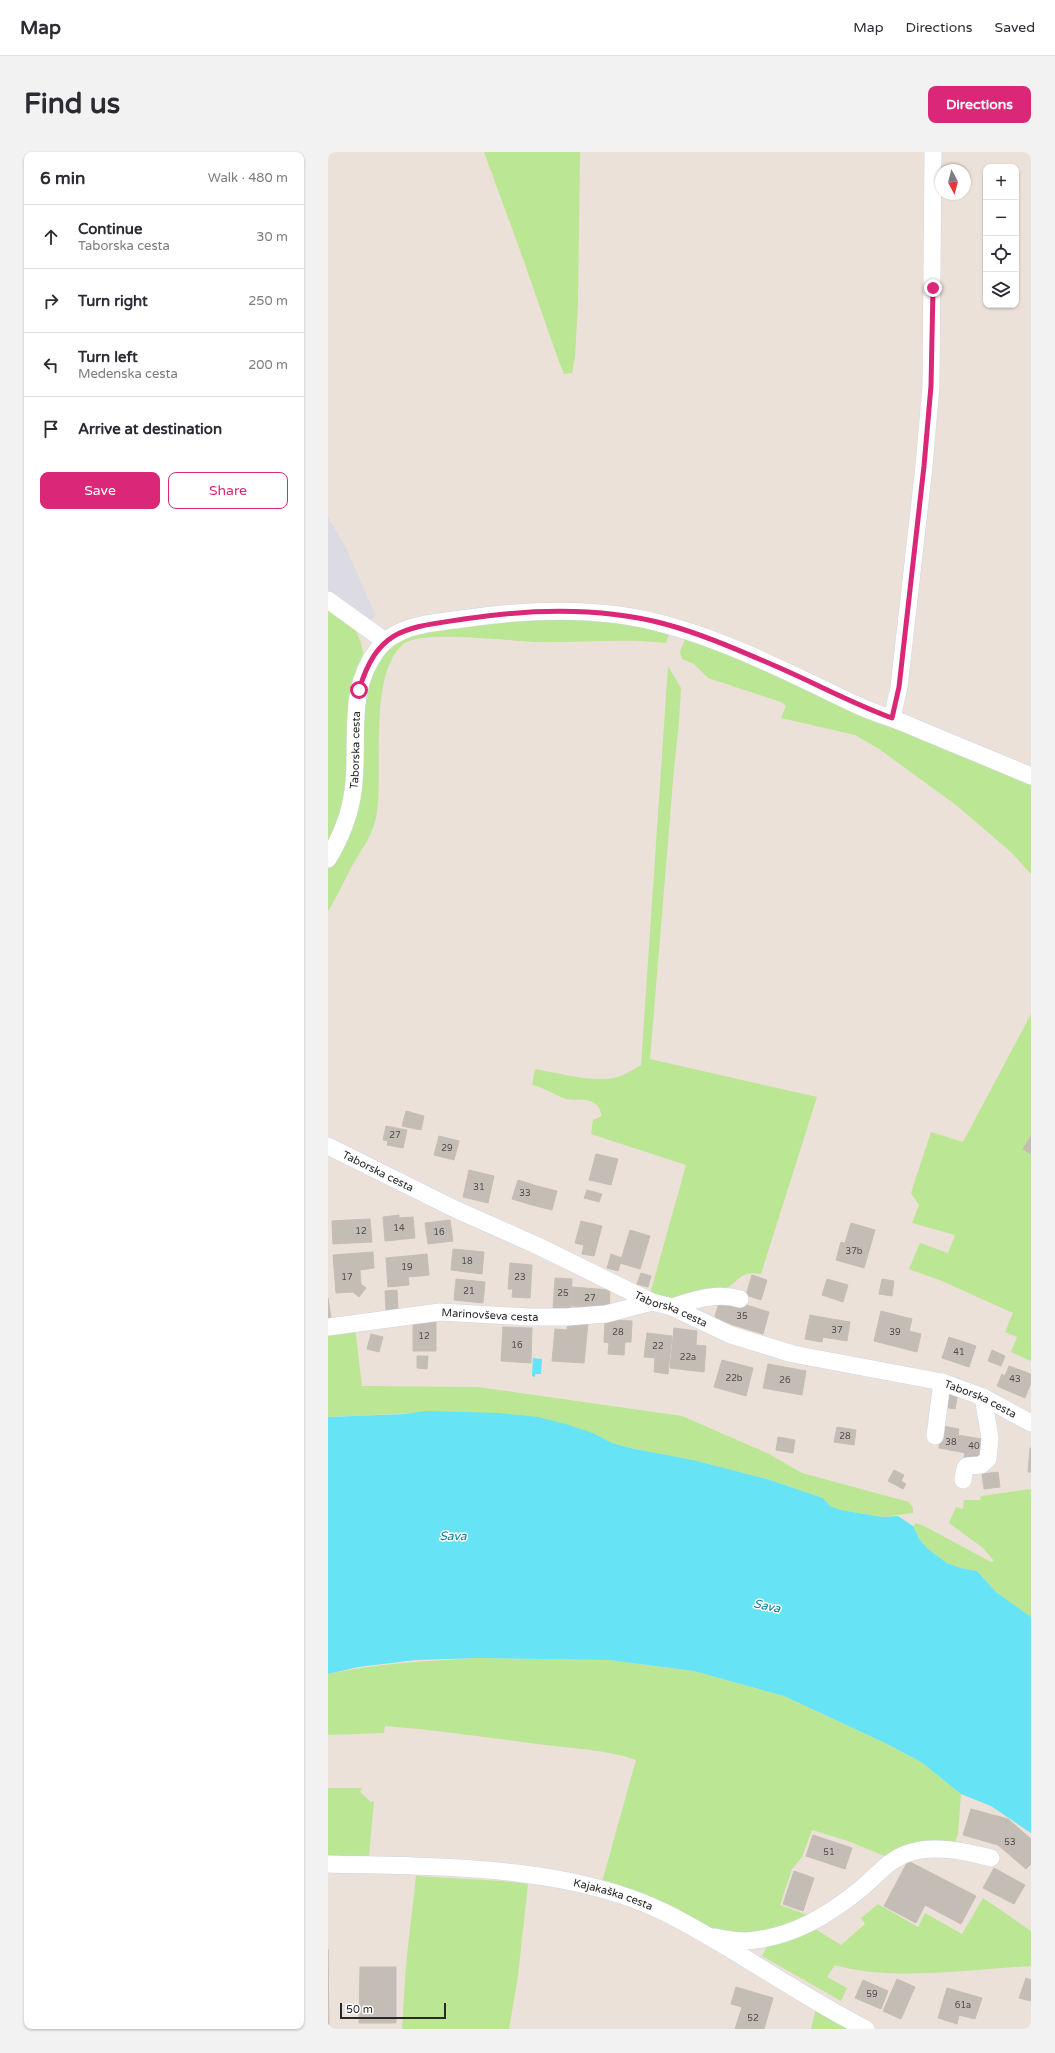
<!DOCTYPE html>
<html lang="en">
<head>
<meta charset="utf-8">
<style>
	:root { --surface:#fff; --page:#f2f2f3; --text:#2b2b33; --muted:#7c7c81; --line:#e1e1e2; --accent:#db2777 }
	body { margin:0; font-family:"Varela Round",sans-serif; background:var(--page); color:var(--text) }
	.controls { position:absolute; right:12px; top:12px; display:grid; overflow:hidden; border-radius:8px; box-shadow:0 1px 3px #0004 }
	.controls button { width:36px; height:36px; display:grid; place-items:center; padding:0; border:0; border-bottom:1px solid var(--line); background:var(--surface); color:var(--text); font:20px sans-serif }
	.compass { position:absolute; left:607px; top:12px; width:36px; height:36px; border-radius:50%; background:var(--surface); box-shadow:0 1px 3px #0004; rotate:173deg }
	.scale { position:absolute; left:12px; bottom:10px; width:106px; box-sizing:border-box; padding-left:4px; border:2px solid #292929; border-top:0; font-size:11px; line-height:14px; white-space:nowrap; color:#292929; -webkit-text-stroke:3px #fff; paint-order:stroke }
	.stop { position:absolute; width:12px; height:12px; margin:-9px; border:3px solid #db2777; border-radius:50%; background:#fff }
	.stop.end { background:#db2777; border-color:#fff; box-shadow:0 1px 4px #0008 }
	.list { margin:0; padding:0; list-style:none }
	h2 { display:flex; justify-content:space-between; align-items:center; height:52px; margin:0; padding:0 16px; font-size:17px }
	h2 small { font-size:13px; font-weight:400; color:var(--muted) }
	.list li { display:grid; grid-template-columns:26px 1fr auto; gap:12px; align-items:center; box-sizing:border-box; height:64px; padding:0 16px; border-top:1px solid var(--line) }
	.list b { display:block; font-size:15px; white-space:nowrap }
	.list p { margin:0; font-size:13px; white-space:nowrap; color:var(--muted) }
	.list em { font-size:13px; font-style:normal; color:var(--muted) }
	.actions { display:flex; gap:8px; padding:12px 16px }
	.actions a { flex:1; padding:9px 0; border:1px solid var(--accent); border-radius:8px; text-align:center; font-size:14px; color:var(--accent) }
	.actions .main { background:var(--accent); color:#fff }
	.icon { flex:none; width:22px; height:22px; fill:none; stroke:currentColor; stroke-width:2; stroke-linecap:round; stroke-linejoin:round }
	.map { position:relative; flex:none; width:703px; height:1877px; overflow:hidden; border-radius:8px }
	header { display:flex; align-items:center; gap:24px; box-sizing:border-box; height:56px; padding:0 20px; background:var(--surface); border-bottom:1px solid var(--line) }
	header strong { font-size:19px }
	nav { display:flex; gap:22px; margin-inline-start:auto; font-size:14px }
	.intro { display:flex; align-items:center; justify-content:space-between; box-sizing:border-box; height:96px; padding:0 24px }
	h1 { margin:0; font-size:28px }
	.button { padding:10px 18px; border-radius:8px; background:var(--accent); color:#fff; font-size:14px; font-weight:700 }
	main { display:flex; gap:24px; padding:0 24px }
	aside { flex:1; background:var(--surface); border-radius:8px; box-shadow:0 1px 3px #0004 }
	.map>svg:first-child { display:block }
	.industrial { fill:#dcdbe4 }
	.green { fill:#bbe693 }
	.water { fill:#66e3f5 }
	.building { fill:#c4bdb5; stroke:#c7bdb3 }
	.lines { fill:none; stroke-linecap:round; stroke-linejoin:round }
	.minor-casing { stroke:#cfd5e3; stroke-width:18 }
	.minor { stroke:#fff; stroke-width:17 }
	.route { stroke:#db2777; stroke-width:5 }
	.labels { text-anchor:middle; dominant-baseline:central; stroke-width:3; stroke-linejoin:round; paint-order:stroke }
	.number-label { font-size:9px; fill:#504e4c }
	.street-label { font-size:11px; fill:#292929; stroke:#fff }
	.water-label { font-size:12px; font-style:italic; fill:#06809f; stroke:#fff }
</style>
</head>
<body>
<header>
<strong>Map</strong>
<nav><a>Map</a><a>Directions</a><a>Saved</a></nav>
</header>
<div class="intro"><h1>Find us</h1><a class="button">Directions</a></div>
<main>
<aside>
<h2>6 min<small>Walk · 480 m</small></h2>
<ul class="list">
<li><svg class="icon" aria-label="ahead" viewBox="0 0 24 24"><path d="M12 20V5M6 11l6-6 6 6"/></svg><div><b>Continue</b><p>Taborska cesta</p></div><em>30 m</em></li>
<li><svg class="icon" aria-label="right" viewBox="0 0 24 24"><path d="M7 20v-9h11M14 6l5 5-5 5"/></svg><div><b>Turn right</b></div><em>250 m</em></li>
<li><svg class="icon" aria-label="left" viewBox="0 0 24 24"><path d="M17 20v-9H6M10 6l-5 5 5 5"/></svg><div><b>Turn left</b><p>Medenska cesta</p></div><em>200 m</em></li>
<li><svg class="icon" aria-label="arrive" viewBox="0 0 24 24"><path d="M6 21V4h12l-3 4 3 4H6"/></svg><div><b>Arrive at destination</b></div></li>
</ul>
<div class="actions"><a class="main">Save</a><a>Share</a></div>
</aside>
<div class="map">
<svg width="703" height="1877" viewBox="0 0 703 1877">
	<rect width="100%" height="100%" fill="#ece1d9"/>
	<path class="industrial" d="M 0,365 L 18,396 L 48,464 L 40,471 L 0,439 Z"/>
	<path class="green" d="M 156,0 L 252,0 L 250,152 L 247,205 L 244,221 L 236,222 L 230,207 L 193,101 Z
		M 0,455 C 19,469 31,475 35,500 L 21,641 L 0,694 Z
		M 277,466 L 342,479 L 338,491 C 295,486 252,491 208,490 C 182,489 96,478 77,491 C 38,519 57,623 48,666 C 43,686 34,697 24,714 C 16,729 9,745 0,759 L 0,716 L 9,704 L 36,543 L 57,495 L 83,481 L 181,468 Z
		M 358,485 L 703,631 L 703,722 L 684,701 L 628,653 L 551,597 L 527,583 L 453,566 L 458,554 L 453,550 L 380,526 L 366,512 L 354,507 L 352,500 Z
		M 340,514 L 353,536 L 351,570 L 346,617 L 322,907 L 489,945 L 433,1122 C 410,1118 414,1129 396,1137 C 389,1140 351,1150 345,1150 C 337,1148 329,1144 322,1142 L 358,1013 L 263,982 L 265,968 L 274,964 C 272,959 271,953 266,951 C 258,945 248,949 239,947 C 227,944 218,936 204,933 L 207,917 C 229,921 263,930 285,926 C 295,925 304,918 313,913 Z
		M 703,862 L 703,1209 L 683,1200 L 689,1185 L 677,1180 L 685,1161 L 614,1129 L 581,1117 L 592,1091 L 620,1101 L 627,1083 L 584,1071 L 591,1053 L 583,1041 L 603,980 L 635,990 Z
		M 27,1175 L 34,1234 L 150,1235 L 354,1264 L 441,1302 L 474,1321 L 581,1350 L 585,1356 L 585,1361 L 554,1365 L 513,1358 L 502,1354 L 495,1346 L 439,1327 L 365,1308 L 302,1296 L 284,1291 L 267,1282 L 111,1260 L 0,1265 L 0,1179 Z
		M 703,1337 L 703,1465 L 668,1440 L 649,1419 L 633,1416 L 619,1411 L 600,1397 L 592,1388 L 585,1374 L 588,1371 L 596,1374 L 663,1410 L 666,1409 L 655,1396 L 621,1371 L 628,1355 L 635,1357 L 636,1348 L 652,1348 L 653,1344 Z
		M 151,1506 L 281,1508 L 366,1519 L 456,1544 L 557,1591 L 593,1610 L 633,1642 L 630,1682 L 627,1690 L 559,1705 L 520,1689 L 484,1678 L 474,1705 L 464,1717 L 452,1753 L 480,1763 L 478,1766 L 432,1781 L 402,1781 L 387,1778 L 334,1752 L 274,1730 L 308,1608 C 277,1597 241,1596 209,1592 C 158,1585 107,1578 57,1574 L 56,1581 L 0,1583 L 0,1522 C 51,1511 99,1509 151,1506 Z
		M 0,1636 L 34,1636 L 32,1640 L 43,1650 L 46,1649 L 41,1704 L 0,1704 Z
		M 88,1724 L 173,1729 L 200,1732 L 190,1824 L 181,1877 L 74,1877 L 78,1812 Z
		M 655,1746 L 703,1779 L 703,1814 C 643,1817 564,1830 507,1813 L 499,1825 L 519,1836 L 513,1849 L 434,1804 L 439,1795 L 484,1775 L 513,1793 L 537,1772 L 533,1766 L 550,1752 L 590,1775 L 597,1761 L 634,1782 Z
		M 488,1856 L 524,1877 L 483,1877 Z"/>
	<path class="water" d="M 205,1206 L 214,1207 L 213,1222 L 207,1222 L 207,1225 L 204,1224 Z
		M 97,1259 L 171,1261 L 210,1265 L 241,1273 L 267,1282 L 284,1291 L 302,1296 L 365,1308 L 439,1327 L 495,1346 L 502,1354 L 513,1358 L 554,1365 L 570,1364 L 585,1374 L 592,1388 L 600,1397 L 619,1411 L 633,1416 L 649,1419 L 668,1440 L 703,1465 L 703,1681 L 663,1654 L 633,1642 L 593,1610 L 557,1591 L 456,1544 L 366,1519 L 281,1508 L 151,1506 L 88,1508 L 30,1515 L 0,1522 L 0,1265 L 77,1262 Z"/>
	<path class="building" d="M 78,959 L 96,964 L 93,978 L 74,974 Z
		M 58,974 L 79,978 L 75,996 L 59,993 L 60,989 L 55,988 Z
		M 111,984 L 131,989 L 126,1008 L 106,1003 Z
		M 703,984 L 703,1002 L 695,997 Z
		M 268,1002 L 290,1007 L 283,1033 L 261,1028 Z
		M 141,1018 L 166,1024 L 160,1051 L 135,1045 Z
		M 190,1028 L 209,1034 L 204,1053 L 184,1047 Z
		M 209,1034 L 229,1039 L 224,1058 L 204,1053 Z
		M 259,1038 L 274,1042 L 271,1050 L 256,1046 Z
		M 71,1063 L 71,1066 L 85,1065 L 87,1086 L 57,1089 L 55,1065 Z
		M 42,1067 L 44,1090 L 23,1091 L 22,1068 Z
		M 22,1068 L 23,1091 L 5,1092 L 4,1069 Z
		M 122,1068 L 125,1089 L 100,1092 L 97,1071 Z
		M 253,1069 L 274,1074 L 266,1104 L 254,1102 L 256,1093 L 247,1091 Z
		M 523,1071 L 547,1078 L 536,1116 L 508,1108 L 513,1090 L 517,1091 Z
		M 302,1078 L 322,1084 L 312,1117 L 292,1111 Z
		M 125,1097 L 156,1100 L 154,1122 L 123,1118 Z
		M 45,1100 L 46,1116 L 32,1118 L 33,1132 L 38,1136 L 31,1145 L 25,1140 L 8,1141 L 5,1103 Z
		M 99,1102 L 101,1123 L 80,1125 L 81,1133 L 60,1135 L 58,1106 Z
		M 283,1102 L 294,1106 L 290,1119 L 279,1116 Z
		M 182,1111 L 204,1113 L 202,1146 L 184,1145 L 185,1137 L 180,1137 Z
		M 313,1121 L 323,1124 L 320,1135 L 309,1132 Z
		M 424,1123 L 439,1128 L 433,1148 L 418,1143 Z
		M 227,1126 L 244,1127 L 242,1160 L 225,1159 Z
		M 128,1127 L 157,1130 L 155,1151 L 126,1148 Z
		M 499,1127 L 520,1133 L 515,1150 L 494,1143 Z
		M 554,1127 L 566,1129 L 564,1144 L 551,1142 Z
		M 244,1135 L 282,1138 L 281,1157 L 243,1154 Z
		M 69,1138 L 70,1158 L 58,1158 L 57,1139 Z
		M 393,1145 L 441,1160 L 435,1182 L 386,1167 Z
		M 0,1146 L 3,1166 L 0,1167 Z
		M 553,1159 L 584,1167 L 581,1179 L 593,1182 L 589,1200 L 546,1189 Z
		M 482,1163 L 498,1166 L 494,1190 L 477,1187 Z
		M 498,1166 L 522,1170 L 519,1189 L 495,1185 Z
		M 108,1168 L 108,1199 L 85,1199 L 85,1169 Z
		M 277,1168 L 304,1169 L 303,1190 L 297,1190 L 296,1203 L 280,1202 L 281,1191 L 276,1190 Z
		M 240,1170 L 260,1171 L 256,1211 L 224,1209 L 227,1177 L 239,1178 Z
		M 175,1175 L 204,1176 L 203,1211 L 173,1209 Z
		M 346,1176 L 369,1179 L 368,1193 L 378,1194 L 376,1220 L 342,1216 Z
		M 319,1181 L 344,1184 L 340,1222 L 326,1220 L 327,1206 L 316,1205 Z
		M 43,1182 L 55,1185 L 51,1200 L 39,1197 Z
		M 621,1185 L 648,1194 L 641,1215 L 614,1206 Z
		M 664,1198 L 677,1204 L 673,1214 L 660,1209 Z
		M 89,1204 L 100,1204 L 99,1217 L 89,1216 Z
		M 394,1208 L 425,1216 L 418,1244 L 386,1235 Z
		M 440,1212 L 478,1219 L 474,1243 L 435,1236 Z
		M 681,1214 L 703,1222 L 703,1231 L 697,1246 L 669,1234 L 674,1222 L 677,1224 Z
		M 618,1239 L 630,1241 L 627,1257 L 616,1255 Z
		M 615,1274 L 631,1277 L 630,1283 L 636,1284 L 633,1300 L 611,1296 Z
		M 509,1275 L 528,1278 L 526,1293 L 506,1290 Z
		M 636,1284 L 658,1288 L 654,1309 L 636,1306 L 637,1301 L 633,1300 Z
		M 450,1285 L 467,1288 L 465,1301 L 448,1298 Z
		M 702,1296 L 703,1296 L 703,1320 L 700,1320 Z
		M 566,1318 L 576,1323 L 573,1329 L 578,1332 L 575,1337 L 560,1329 Z
		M 670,1320 L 672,1335 L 656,1337 L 654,1322 Z
		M 643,1657 L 680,1667 L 703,1687 L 703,1712 L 698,1717 L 670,1693 L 635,1683 Z
		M 485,1683 L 524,1696 L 517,1717 L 478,1704 Z
		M 580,1709 L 648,1744 L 633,1772 L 597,1753 L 588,1771 L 556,1754 Z
		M 666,1716 L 697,1733 L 686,1752 L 655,1736 Z
		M 466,1719 L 486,1726 L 475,1759 L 455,1752 Z
		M 0,1797 L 1,1877 L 0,1877 Z
		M 32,1815 L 68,1815 L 68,1871 L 31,1871 Z
		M 698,1826 L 703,1828 L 703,1849 L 691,1846 Z
		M 569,1827 L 587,1835 L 573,1867 L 555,1859 Z
		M 535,1828 L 560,1839 L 553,1857 L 527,1846 Z
		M 408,1835 L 445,1846 L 436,1877 L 407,1877 L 414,1855 L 403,1852 Z
		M 619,1836 L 654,1846 L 647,1867 L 631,1863 L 629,1872 L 610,1866 Z"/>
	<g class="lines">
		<defs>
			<g id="minor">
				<path d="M 0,448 L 57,489"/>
				<path d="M 564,566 L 571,535 L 596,314 L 603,234 L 605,0"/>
				<path id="s1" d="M 0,707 C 13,685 22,664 25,639 C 32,591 17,539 50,497 C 69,472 106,471 134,467 C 201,457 274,454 339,473 C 405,491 467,524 529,553 C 544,560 560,565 576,571 C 618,589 661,606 703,624"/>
				<path id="s2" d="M 0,994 L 129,1058 L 210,1094 L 324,1150 L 344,1155 L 403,1183 L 465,1202 L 614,1230 L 655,1245 L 703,1271"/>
				<path d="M 344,1155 C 366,1148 388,1140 412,1147"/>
				<path id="s3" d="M 0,1175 L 112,1160 L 201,1165 L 239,1165 L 278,1162 L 324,1150"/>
				<path d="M 607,1284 L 614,1230"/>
				<path d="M 635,1328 L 637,1316 L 639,1314 L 653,1313 L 660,1307 L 662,1286 L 655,1245"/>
				<path id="s4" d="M 0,1712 C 108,1715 237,1712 336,1760 C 406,1795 469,1842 538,1877"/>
				<path d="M 387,1785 C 397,1787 408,1789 418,1789 C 463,1786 500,1764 535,1735 C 548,1724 561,1708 578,1702 C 605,1692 636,1699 663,1706"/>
			</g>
		</defs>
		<use href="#minor" class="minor-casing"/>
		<use href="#minor" class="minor"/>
	</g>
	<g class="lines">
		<path class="route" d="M 31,538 C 50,476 77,476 136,467 C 202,457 273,455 337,472 C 374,482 410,498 445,513 C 485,530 523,551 564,566 L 571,535 L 596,314 L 603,234 L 605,136"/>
	</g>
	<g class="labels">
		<g class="number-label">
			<text x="67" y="983">27</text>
			<text x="119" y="996">29</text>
			<text x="151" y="1035">31</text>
			<text x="197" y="1041">33</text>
			<text x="71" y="1076">14</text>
			<text x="33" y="1079">12</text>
			<text x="111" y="1080">16</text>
			<text x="526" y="1099">37b</text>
			<text x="139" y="1109">18</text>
			<text x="79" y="1115">19</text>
			<text x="19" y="1125">17</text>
			<text x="192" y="1125">23</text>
			<text x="141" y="1139">21</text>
			<text x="235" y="1141">25</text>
			<text x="262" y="1146">27</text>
			<text x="414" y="1164">35</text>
			<text x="509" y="1178">37</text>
			<text x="290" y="1180">28</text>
			<text x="567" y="1180">39</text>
			<text x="96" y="1184">12</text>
			<text x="189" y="1193">16</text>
			<text x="330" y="1194">22</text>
			<text x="631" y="1200">41</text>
			<text x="360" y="1205">22a</text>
			<text x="406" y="1226">22b</text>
			<text x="687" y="1227">43</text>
			<text x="457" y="1228">26</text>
			<text x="517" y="1284">28</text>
			<text x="623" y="1290">38</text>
			<text x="646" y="1294">40</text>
			<text x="682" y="1690">53</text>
			<text x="501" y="1700">51</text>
			<text x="544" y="1842">59</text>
			<text x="635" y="1853">61a</text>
			<text x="425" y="1866">52</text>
		</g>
		<g class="street-label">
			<text stroke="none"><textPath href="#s1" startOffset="114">Taborska cesta</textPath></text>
			<text stroke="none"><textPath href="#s2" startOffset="56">Taborska cesta</textPath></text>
			<text stroke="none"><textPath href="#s2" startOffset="380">Taborska cesta</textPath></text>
			<text stroke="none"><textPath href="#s3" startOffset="163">Marinovševa cesta</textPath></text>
			<text stroke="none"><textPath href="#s2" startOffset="704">Taborska cesta</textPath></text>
			<text stroke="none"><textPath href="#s4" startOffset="288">Kajakaška cesta</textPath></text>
		</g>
		<g class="water-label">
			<text x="125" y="1384">Sava</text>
			<text transform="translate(439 1454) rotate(12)">Sava</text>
		</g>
	</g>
</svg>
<div class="controls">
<button>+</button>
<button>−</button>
<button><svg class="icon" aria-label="locate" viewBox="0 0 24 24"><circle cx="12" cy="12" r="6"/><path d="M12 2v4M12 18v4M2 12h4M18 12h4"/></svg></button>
<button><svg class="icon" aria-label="layers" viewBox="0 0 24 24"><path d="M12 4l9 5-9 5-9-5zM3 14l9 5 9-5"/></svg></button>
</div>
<svg class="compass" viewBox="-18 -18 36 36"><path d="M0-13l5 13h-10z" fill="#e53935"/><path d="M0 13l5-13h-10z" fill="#7c7c81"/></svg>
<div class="scale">50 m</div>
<div class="stop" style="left:31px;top:538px"></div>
<div class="stop end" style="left:605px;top:136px"></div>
</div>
</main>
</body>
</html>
